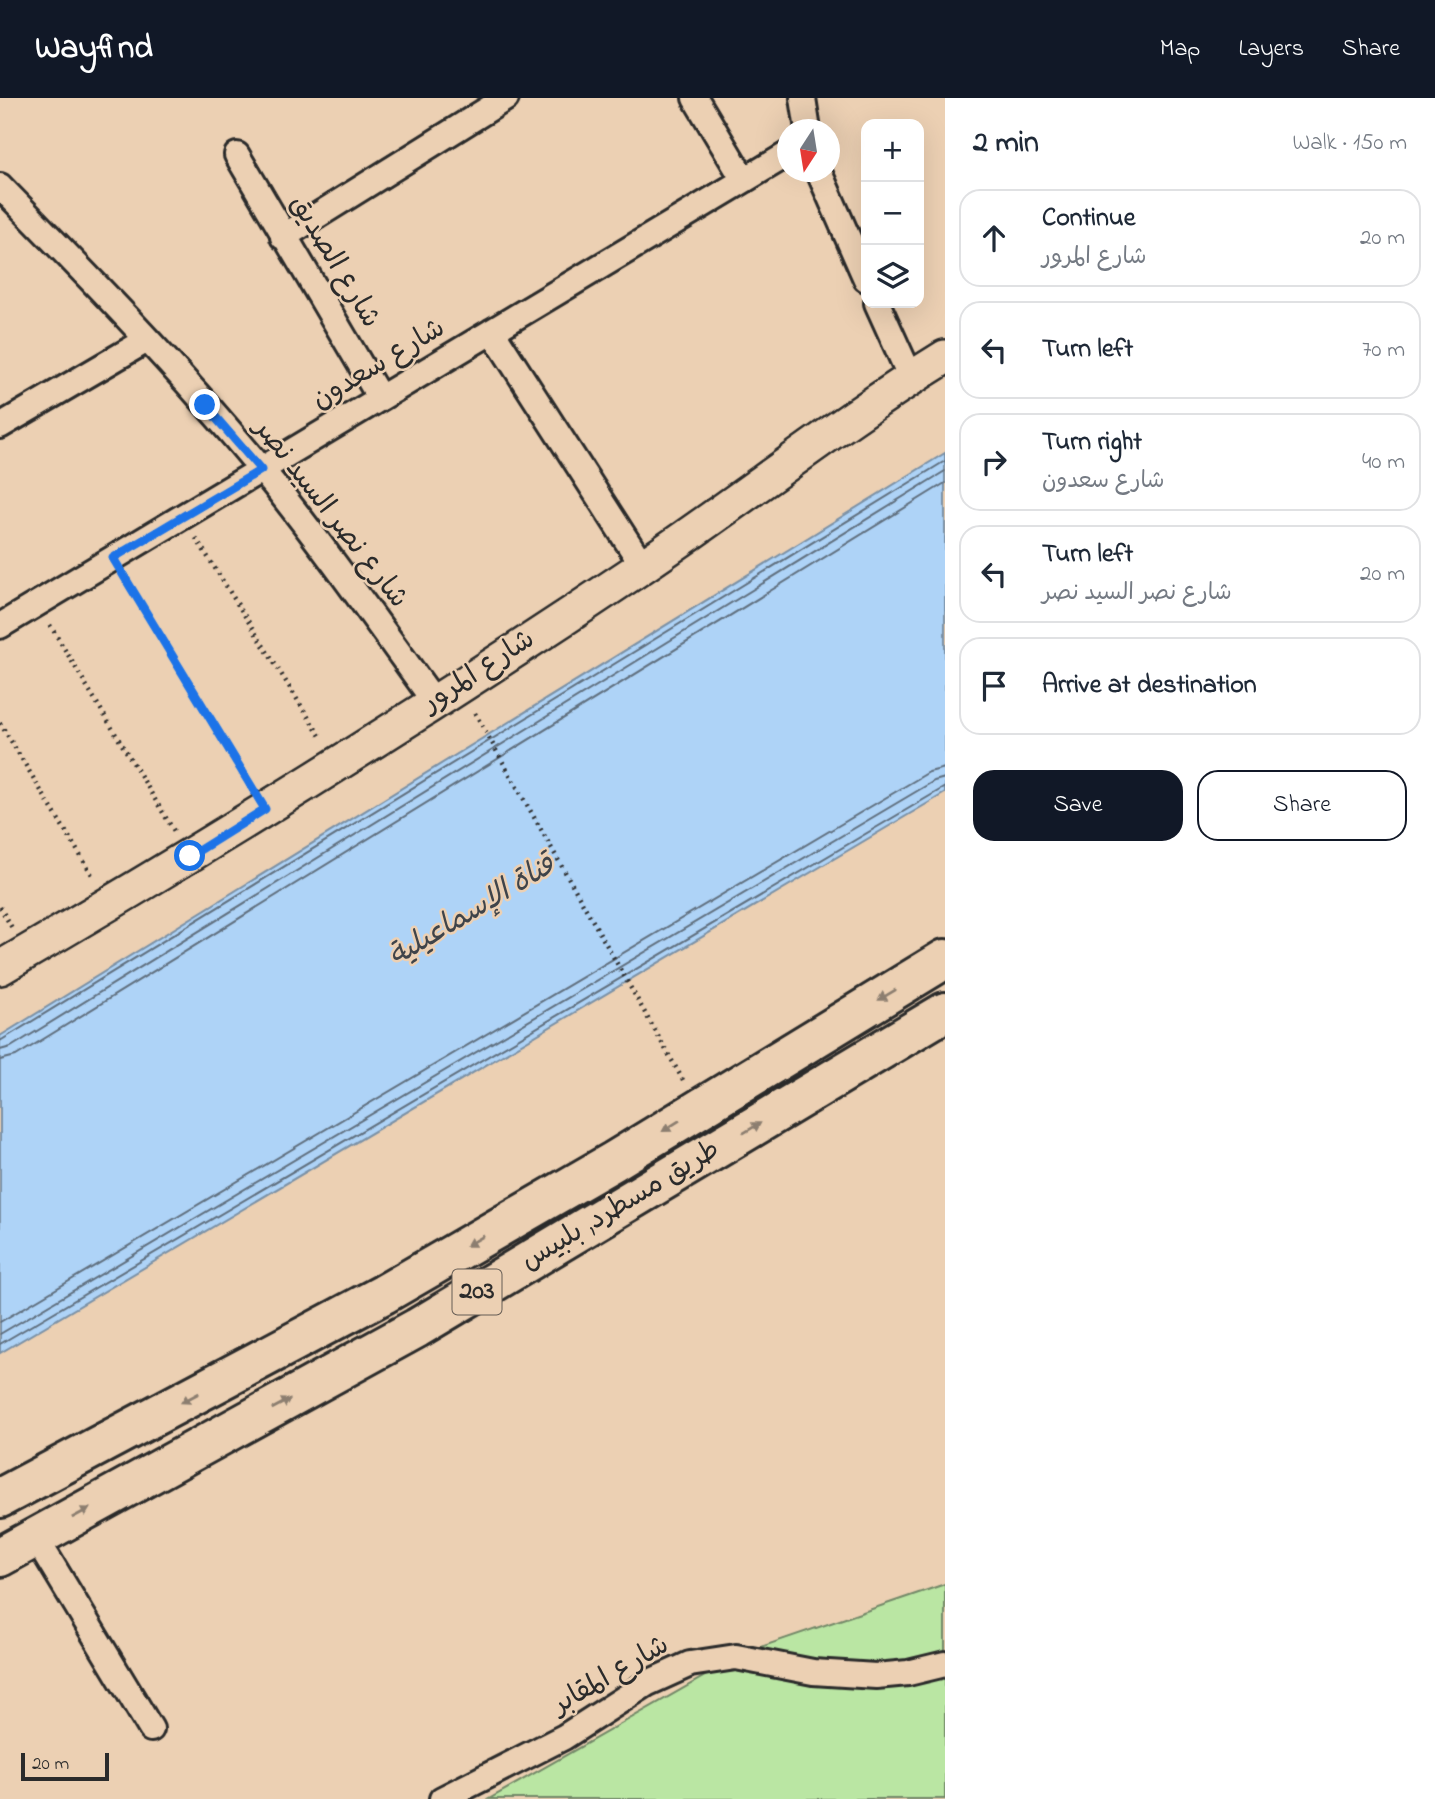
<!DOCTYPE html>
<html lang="en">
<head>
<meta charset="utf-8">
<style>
	:root { --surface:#fff; --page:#f6f6f7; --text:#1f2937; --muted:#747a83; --line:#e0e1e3; --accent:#111827 }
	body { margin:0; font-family:"Indie Flower","Playpen Sans Arabic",sans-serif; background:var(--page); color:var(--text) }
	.controls { position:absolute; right:21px; top:21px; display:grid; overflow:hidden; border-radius:14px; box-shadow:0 7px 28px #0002 }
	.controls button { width:63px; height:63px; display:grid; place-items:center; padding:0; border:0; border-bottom:2px solid var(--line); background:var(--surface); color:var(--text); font:35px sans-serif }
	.compass { position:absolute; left:777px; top:21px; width:63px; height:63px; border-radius:50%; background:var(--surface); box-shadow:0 7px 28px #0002; rotate:192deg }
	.scale { position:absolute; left:21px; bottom:18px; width:88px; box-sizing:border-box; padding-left:7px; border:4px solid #2b2b2b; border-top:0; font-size:19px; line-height:24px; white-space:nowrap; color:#2b2b2b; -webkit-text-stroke:5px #ecd0b3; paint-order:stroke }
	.stop { position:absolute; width:21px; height:21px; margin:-16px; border:5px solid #1a73e8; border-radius:50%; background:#fff }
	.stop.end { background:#1a73e8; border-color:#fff; box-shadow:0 2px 7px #0008 }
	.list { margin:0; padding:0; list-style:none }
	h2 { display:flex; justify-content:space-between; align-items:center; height:91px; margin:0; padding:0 28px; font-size:30px }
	h2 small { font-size:23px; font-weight:400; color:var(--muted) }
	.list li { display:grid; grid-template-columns:46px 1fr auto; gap:21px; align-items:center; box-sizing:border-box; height:98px; margin:0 14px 14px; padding:0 14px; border:2px solid var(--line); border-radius:21px }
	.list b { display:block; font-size:26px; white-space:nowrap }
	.list p { margin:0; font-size:23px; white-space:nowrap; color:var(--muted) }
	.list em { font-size:23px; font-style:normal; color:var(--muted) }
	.actions { display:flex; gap:14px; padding:21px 28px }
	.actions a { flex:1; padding:16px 0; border:2px solid var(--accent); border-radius:21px; text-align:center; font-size:24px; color:var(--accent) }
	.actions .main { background:var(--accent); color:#fff }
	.icon { flex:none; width:38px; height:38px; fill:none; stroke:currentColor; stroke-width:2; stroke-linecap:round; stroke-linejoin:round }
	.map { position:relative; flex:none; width:945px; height:1701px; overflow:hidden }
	header { display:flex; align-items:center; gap:42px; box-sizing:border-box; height:98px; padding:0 35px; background:var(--accent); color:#fff }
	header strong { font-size:33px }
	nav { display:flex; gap:38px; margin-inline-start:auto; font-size:24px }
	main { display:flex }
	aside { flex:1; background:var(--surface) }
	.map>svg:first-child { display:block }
	.green { fill:#bae6a3; stroke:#728867; stroke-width:2 }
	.water { fill:#aed3f7; stroke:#7a90a5; stroke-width:2 }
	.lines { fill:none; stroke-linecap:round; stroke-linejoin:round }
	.shore { stroke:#5f6e7d; stroke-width:2 }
	.minor-casing { stroke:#2b2b2b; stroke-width:30 }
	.secondary-casing { stroke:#2b2b2b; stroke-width:38 }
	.primary-casing { stroke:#2b2b2b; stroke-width:44 }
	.path { stroke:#2b2b2b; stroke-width:4.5; stroke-dasharray:2 5; stroke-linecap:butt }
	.minor { stroke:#ecd0b3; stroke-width:24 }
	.secondary { stroke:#ecd0b3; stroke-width:33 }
	.primary { stroke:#ecd0b3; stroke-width:38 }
	.oneway { fill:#8c7e6f }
	.route { stroke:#1a73e8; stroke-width:9 }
	.labels { text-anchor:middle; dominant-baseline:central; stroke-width:5; stroke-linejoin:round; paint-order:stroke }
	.shield { fill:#ecd0b3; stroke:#655c54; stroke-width:2 }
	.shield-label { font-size:26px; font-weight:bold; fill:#2b2b2b }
	.street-label { font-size:28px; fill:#2b2b2b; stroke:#ecd0b3 }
	.water-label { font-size:30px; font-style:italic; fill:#3f444a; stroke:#ecd0b3 }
</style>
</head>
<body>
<header>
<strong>Wayfind</strong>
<nav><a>Map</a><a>Layers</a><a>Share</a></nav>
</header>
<main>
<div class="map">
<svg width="945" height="1701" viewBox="0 0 945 1701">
	<rect width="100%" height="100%" fill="#ecd0b3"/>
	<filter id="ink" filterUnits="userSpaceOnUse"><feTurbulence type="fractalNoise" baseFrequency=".0143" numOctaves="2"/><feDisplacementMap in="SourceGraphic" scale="14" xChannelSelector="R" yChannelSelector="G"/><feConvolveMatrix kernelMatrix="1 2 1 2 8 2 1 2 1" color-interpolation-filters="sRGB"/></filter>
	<g filter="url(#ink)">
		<path class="green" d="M 945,1486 L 945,1701 L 489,1701 L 749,1553 Z"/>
		<path class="water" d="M 945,355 L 945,695 L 0,1255 L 0,938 Z"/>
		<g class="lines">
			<path class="shore" d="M 0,943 L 945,363
				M 0,952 L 11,949 L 945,373
				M 0,962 L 16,958 L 945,385
				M 0,1224 L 929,674 L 945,670
				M 0,1236 L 934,683 L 945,680
				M 0,1246 L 945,689"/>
			<defs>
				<path id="minor" d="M 695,0 L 744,82
					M 803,0 L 808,32
					M 237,57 L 380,300
					M 819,74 L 866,181
					M 0,88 C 90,180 181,273 263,373 C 323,447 378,526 434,603
					M 283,139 L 506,0
					M 877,205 L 911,280
					M 492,233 L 643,468
					M 0,328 L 147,242
					M 0,528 L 788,56
					M 36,1440 L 151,1631
					M 442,1701 L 564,1639 L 648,1585 L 690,1566 L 736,1559 L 813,1574 L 876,1578 L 908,1575 L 945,1566"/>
				<path id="secondary" d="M 0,870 C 218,743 433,609 643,468 C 744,400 841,323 945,259"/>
				<path id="primary" d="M 0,1400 L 384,1196 L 614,1063 L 945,861
					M 0,1459 L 417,1230 L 945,914"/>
			</defs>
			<use href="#minor" class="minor-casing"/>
			<use href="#secondary" class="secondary-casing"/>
			<use href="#primary" class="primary-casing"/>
			<path class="path" d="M 196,440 L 322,641
				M 126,482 L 250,687
				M 50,527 L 174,733
				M 475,615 L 683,982
				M 0,625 L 94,780
				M 0,809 L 12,830"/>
			<use href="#minor" class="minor"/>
			<use href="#secondary" class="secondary"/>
			<use href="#primary" class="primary"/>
		</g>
		<defs><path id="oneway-solid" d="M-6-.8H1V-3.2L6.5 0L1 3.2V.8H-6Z" transform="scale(1.75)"/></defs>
		<g class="oneway">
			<use href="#oneway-solid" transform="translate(887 897) rotate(149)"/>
			<use href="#oneway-solid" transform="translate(671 1028) rotate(148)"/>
			<use href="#oneway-solid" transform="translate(752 1030) rotate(-31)"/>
			<use href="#oneway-solid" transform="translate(475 1143) rotate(150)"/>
			<use href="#oneway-solid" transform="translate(190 1300) rotate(152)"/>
			<use href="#oneway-solid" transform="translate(281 1306) rotate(-28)"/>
			<use href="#oneway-solid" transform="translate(81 1415) rotate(-29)"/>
		</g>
	</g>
	<g class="lines" filter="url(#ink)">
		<path class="route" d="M 190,758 L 265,711 L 113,460 L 261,372 L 205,307"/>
	</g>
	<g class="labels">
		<rect class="shield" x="452.5" y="1171.5" width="49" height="45" rx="5"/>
		<g class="shield-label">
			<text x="477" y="1194">203</text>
		</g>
		<g class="street-label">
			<text transform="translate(334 164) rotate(59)">شارع الصديق</text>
			<text transform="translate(379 267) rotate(-31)">شارع سعدون</text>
			<text transform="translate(330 416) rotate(52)">شارع نصر السيد نصر</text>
			<text transform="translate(479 574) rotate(-33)">شارع المرور</text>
			<text transform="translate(621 1108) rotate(-31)">طريق مسطرد, بلبيس</text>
			<text transform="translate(611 1578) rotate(-30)">شارع المقابر</text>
		</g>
		<g class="water-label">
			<text transform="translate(472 814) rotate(-31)">قناة الإسماعيلية</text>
		</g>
	</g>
</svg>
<div class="controls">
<button>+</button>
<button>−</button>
<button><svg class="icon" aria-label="layers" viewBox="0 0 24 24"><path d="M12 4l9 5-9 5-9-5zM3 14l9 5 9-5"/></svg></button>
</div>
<svg class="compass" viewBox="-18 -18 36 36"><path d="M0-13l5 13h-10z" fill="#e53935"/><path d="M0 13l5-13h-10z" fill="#747a83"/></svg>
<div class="scale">20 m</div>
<div class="stop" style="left:190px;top:758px"></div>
<div class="stop end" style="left:205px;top:307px"></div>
</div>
<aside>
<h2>2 min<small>Walk · 150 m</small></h2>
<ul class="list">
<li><svg class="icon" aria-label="ahead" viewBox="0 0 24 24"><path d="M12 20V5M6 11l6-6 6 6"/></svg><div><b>Continue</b><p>شارع المرور</p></div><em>20 m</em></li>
<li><svg class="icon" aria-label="left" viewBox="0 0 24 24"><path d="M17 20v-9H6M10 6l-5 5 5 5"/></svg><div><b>Turn left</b></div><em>70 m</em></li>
<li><svg class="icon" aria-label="right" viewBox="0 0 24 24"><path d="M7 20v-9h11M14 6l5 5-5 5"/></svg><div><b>Turn right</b><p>شارع سعدون</p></div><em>40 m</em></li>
<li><svg class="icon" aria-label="left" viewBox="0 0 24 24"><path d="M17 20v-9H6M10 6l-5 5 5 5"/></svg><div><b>Turn left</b><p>شارع نصر السيد نصر</p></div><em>20 m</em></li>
<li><svg class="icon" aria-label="arrive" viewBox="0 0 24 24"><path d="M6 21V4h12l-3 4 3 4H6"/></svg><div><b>Arrive at destination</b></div></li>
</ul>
<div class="actions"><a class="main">Save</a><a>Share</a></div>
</aside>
</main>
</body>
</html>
